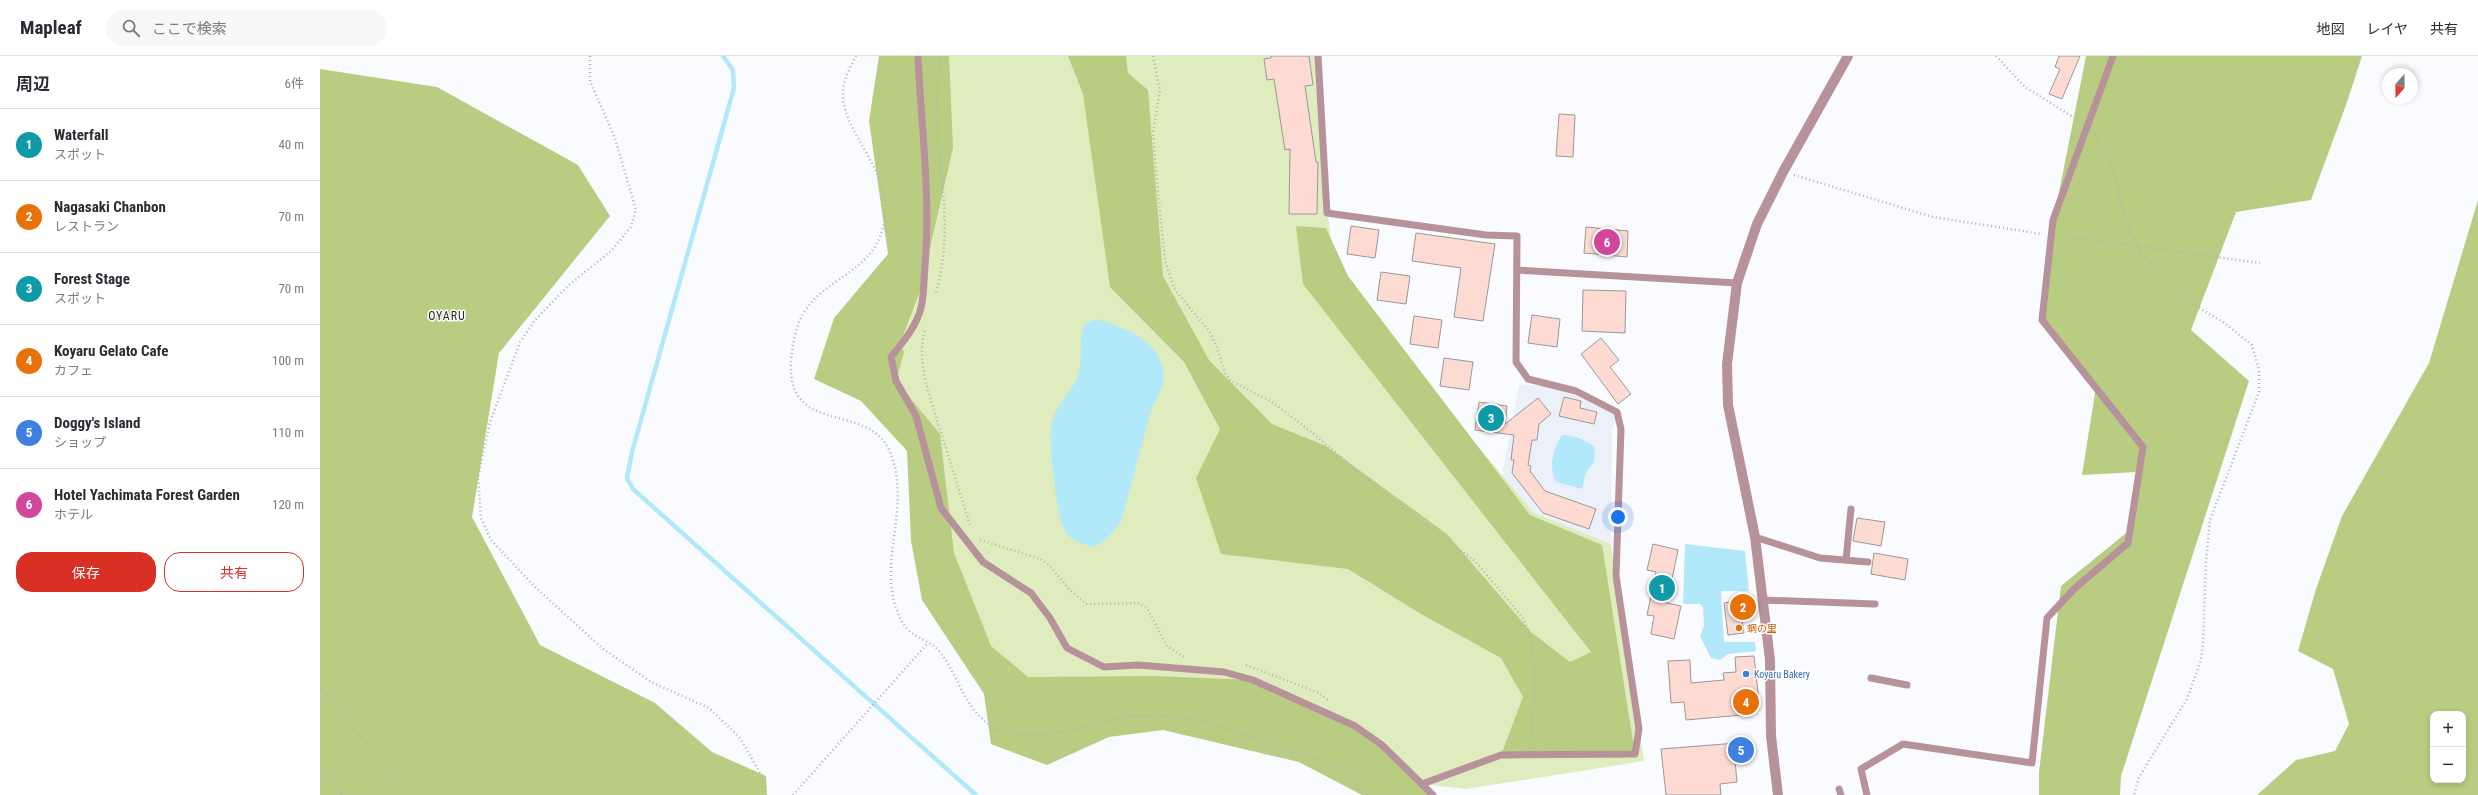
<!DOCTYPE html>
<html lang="ja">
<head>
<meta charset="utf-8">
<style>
	:root { --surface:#fff; --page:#f7f7f7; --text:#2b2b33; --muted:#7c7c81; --line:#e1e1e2; --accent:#d93025 }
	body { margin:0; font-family:"Roboto Condensed","Noto Sans JP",sans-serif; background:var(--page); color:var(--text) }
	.controls { position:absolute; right:12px; bottom:12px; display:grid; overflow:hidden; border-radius:8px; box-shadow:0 2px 6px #0003 }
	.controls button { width:36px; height:36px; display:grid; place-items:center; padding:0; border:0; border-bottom:1px solid var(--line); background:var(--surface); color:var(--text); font:20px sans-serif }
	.compass { position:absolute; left:2062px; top:12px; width:36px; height:36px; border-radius:50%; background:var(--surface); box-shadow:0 2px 6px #0003; rotate:200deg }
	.you { position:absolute; left:1298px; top:461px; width:14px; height:14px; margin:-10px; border:3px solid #fff; border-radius:50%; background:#1a73e8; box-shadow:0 0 0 6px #1a73e833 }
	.badge { display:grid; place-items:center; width:26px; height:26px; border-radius:50%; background:var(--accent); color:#fff; font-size:13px; font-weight:700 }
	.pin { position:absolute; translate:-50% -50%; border:2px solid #fff; box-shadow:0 1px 4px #0006 }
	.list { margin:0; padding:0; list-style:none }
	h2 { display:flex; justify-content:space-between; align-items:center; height:52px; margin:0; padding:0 16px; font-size:17px }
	h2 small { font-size:13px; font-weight:400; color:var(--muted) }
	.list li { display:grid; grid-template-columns:26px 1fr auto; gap:12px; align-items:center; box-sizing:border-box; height:72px; padding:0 16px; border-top:1px solid var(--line) }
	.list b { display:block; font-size:15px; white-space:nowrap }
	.list p { margin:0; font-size:13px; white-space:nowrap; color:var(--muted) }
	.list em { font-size:13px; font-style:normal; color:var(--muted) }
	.actions { display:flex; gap:8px; padding:12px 16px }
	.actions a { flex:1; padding:9px 0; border:1px solid var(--accent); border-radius:16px; text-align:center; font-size:14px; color:var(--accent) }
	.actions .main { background:var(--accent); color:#fff }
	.icon { flex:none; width:22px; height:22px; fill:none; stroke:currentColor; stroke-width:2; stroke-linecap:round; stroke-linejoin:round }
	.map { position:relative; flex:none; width:2158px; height:739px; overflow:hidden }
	header { display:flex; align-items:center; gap:24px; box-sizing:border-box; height:56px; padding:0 20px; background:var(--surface); border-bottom:1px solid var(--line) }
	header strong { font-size:19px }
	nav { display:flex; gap:22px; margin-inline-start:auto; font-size:14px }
	.search { width:280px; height:36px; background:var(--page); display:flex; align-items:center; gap:10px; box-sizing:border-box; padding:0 14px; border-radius:16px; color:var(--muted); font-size:15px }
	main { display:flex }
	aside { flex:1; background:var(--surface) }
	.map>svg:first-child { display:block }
	.built { fill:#ebf0f9 }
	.green { fill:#dfecbd }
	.forest { fill:#b9cd82; fill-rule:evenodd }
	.water { fill:#b2e9fa }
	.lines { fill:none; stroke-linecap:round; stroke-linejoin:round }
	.stream { stroke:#b2e9fa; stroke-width:4.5 }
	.building { fill:#fddbd2; stroke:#9b9897 }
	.path { stroke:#b2b3b5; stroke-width:2.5; stroke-dasharray:1 3; stroke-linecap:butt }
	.lane { stroke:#b7929a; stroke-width:7 }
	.street { stroke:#b7929a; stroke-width:10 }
	.food-dot { fill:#e8710a; stroke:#fff; stroke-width:1.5 }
	.shop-dot { fill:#3f7fe0; stroke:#fff; stroke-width:1.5 }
	.labels { text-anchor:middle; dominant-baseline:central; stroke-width:3; stroke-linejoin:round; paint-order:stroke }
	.food-label { font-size:10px; fill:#c56008; stroke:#fff; text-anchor:start }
	.shop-label { font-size:10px; fill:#366cbe; stroke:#fff; text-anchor:start }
	.quarter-label { font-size:12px; letter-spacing:1px; fill:#262627; stroke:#fff }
</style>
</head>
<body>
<header>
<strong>Mapleaf</strong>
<div class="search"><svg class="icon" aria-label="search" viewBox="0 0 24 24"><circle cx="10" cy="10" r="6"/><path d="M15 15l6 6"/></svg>ここで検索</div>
<nav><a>地図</a><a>レイヤ</a><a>共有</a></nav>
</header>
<main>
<aside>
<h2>周辺<small>6件</small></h2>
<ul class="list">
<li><span class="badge" style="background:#0f9aa8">1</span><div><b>Waterfall</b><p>スポット</p></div><em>40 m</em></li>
<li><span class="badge" style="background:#e8710a">2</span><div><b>Nagasaki Chanbon</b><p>レストラン</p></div><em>70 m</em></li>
<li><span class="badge" style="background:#0f9aa8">3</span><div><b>Forest Stage</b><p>スポット</p></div><em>70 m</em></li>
<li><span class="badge" style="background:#e8710a">4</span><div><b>Koyaru Gelato Cafe</b><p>カフェ</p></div><em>100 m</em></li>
<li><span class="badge" style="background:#3f7fe0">5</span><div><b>Doggy's Island</b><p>ショップ</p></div><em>110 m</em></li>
<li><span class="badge" style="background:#d1479c">6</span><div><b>Hotel Yachimata Forest Garden</b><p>ホテル</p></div><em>120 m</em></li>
</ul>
<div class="actions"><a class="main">保存</a><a>共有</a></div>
</aside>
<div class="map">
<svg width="2158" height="739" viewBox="0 0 2158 739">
	<rect width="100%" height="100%" fill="#fafbfe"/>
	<path class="built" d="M 1199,329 L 1247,331 L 1299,361 L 1292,372 L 1291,488 L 1214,457 L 1182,419 Z"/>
	<path class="green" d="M 595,0 L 998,0 L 1005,133 L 1015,220 L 1214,457 L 1291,488 L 1324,705 L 1146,733 L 1102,728 L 881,643 L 725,665 L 628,544 L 591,370 L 549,299 L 577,232 Z"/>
	<path class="forest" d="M 559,0 L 629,0 L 633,92 L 600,235 L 580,288 L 584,296 L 576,325 L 620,378 L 634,497 L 671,590 L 708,621 L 835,620 L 933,624 L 1051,678 L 1113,739 L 1042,739 L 979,706 L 843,674 L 789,681 L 727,709 L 671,688 L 664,638 L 602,544 L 591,485 L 587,395 L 541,345 L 494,323 L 514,262 L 568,198 L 549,65 Z
		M 748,0 L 806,0 L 808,17 L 828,34 L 843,220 L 889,304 L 952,368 L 1006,390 L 1127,478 L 1211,576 L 1250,606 L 1271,596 L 983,228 L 976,170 L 1006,172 L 1028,220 L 1210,459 L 1282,489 L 1315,698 L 1181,699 L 1203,641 L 1181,602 L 1101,558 L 1028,513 L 901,498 L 876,422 L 900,373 L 864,306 L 790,231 L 763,38 Z
		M 1766,0 L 2042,0 L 2026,49 L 1991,144 L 1916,156 L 1871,274 L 1929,325 L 1801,720 L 1800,739 L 1719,739 L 1719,716 L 1741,530 L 1811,473 L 1817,416 L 1762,419 L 1776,331 L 1722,264 L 1727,197 Z
		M 0,13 L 117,31 L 258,109 L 290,160 L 179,297 L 152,461 L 220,589 L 335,647 L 392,696 L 446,720 L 447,739 L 0,739 Z
		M 2158,144 L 2158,739 L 1937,739 L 1976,704 L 2015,695 L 2029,668 L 2013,613 L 1978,595 L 1996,533 L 2022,460 L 2109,307 ZM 2113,658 L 2143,658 L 2143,724 L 2113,724 Z"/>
	<path class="water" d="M 776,263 C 820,275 866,301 832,351 L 801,466 L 787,483 L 774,491 C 761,488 751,485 744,473 C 737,462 728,383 731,370 C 735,348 753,336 758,319 C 763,303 758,286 764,268 Z
		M 1242,379 L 1257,381 L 1274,390 C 1277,413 1270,406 1265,420 C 1263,424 1264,429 1262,433 L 1236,426 C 1228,410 1233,394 1242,379 Z
		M 1365,488 L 1425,495 L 1429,535 L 1401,535 L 1404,586 L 1435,586 L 1436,595 L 1408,598 L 1400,604 L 1391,602 L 1380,580 L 1384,570 L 1383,551 L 1380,548 L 1363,548 Z"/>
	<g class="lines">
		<path class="stream" d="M 403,0 L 413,14 L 414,32 L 312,396 L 307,422 L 313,433 L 656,739"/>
	</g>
	<path class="building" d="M 951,0 L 989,0 L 993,29 L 985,30 L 996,106 L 998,106 L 997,158 L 969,158 L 970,93 L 965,94 L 954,23 L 947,24 L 944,3 L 951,2 Z
		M 1739,0 L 1760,0 L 1742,43 L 1729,38 L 1740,13 L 1735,11 Z
		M 1239,58 L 1255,59 L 1253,101 L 1236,100 Z
		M 1031,170 L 1059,174 L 1055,202 L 1027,198 Z
		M 1266,171 L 1308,175 L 1307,201 L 1264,197 Z
		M 1096,177 L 1175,188 L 1163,265 L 1134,261 L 1141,212 L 1092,205 Z
		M 1061,216 L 1090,220 L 1086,248 L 1057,244 Z
		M 1263,234 L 1306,235 L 1305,277 L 1262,275 Z
		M 1212,259 L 1240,263 L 1237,291 L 1208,287 Z
		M 1094,260 L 1122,264 L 1118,292 L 1090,288 Z
		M 1281,282 L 1299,304 L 1290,311 L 1311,338 L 1298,348 L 1261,298 Z
		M 1124,302 L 1153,306 L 1149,334 L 1120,330 Z
		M 1244,341 L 1261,345 L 1260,352 L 1277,356 L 1274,368 L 1239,360 Z
		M 1218,342 L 1231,358 L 1219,368 L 1217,384 L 1212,384 L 1208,409 L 1211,410 L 1210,415 L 1225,435 L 1276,453 L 1269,473 L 1223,457 L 1192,417 L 1194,404 L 1191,404 L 1194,379 L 1155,374 L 1159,346 L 1187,350 L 1185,368 Z
		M 1537,462 L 1565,466 L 1561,490 L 1533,485 Z
		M 1333,488 L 1358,494 L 1347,547 L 1361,550 L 1354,583 L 1331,578 L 1334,560 L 1327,559 L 1336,516 L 1327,514 Z
		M 1554,497 L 1588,503 L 1585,524 L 1551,518 Z
		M 1428,543 L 1430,556 L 1421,557 L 1424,577 L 1408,579 L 1404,547 Z
		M 1434,600 L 1439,645 L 1437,655 L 1433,658 L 1366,664 L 1364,646 L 1351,647 L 1348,605 L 1370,604 L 1371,627 L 1404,624 L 1403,617 L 1416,616 L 1415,601 Z
		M 1429,686 L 1431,703 L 1415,704 L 1417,726 L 1400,728 L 1401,739 L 1346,739 L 1341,693 Z"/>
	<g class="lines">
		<path class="path" d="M 270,0 L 270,25 L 295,82 L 316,154 L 311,171 L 291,195 L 249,229 L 215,264 L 200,286 L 170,366 L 158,421 L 161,462 L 171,484 L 214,530 L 282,592 L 331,626 L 389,652 L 420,682 L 440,717 L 447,739
			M 536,0 C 531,10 524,22 523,34 C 520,79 577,114 563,172 C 551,218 501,223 482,260 C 477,268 475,280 473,289 C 456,387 547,341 570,396 C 594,454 551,516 584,569 C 592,581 609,584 618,594 C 640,619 643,655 675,672 C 713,691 768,667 806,661 C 821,659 840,659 855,661 C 902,665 929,683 971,696 C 991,703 1018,704 1034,719 C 1040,724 1044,733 1048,739
			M 833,0 L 840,35 L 833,77 L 838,137 L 845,205 L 855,234 L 889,275 L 896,289 L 905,317 L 911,325 L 952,346 L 994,378 L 1064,438 L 1155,505 L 1204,563 L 1212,587 L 1215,629 L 1210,689
			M 1676,0 L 1705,31 L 1758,64
			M 1775,79 L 1793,114 L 1806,167 L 1821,197 L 1846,228 L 1869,246 L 1903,266 L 1932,289 L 1939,314 L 1939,336 L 1890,464 L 1886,505 L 1883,588 L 1881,604 L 1867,643 L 1819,721 L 1814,739
			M 1474,119 L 1613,161 L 1722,178
			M 1741,180 L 1940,207
			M 616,236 C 632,179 622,133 617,76 C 615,52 618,24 620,0
			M 605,275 C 599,293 603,314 607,332 L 650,469
			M 660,484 L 721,503 L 730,510 L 750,534 L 766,548 L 818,547 L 827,552 L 847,590 L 864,601
			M 926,609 L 999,637 L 1009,645
			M 0,633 L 92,739
			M 0,714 L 22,739
			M 473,739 L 608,587"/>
		<path class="lane" d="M 598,0 C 601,70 611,139 605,210 C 604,223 604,239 601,252 C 596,271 583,286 571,301 L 576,325 L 596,360 L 621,452 L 663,506 L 711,537 L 730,562 L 747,592 L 784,611 L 818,609 L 904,616 L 933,624 L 1035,670 L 1062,689 L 1113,739
			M 998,0 L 1007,157 L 1166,179 L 1197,180 L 1196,306 L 1208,323 L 1256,335 L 1297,356 L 1301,373 L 1296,520 L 1319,673 L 1315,698 L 1181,699 L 1102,728
			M 1197,214 L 1417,227
			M 1435,481 L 1500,502 L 1548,506
			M 1526,504 L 1531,453
			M 1442,544 L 1555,548
			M 1551,622 L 1587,629
			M 1519,733 L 1521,739
			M 1547,739 L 1541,713 L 1583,688 L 1712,707 L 1727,562 L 1754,533 L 1808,487 L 1823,391 L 1722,264 L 1733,164 L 1793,0"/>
		<path class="street" d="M 1458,739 L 1451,680 L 1450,604 L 1435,481 L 1408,349 L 1407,308 L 1417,227 L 1437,168 L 1463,116 L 1528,0"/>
	</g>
	<circle class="food-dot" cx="1419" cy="572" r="4"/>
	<circle class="shop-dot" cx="1426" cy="618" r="4"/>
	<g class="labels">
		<g class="food-label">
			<text x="1427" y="572">蜩の里</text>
		</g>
		<g class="shop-label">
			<text x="1434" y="618">Koyaru Bakery</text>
		</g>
		<g class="quarter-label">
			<text x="127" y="260">OYARU</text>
		</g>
	</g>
</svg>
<div class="controls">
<button>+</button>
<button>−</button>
</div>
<svg class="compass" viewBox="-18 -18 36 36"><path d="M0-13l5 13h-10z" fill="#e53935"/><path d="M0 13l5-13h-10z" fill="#7c7c81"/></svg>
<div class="you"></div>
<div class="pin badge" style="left:1342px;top:532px;background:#0f9aa8">1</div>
<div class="pin badge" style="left:1423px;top:551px;background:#e8710a">2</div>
<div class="pin badge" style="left:1171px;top:362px;background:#0f9aa8">3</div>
<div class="pin badge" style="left:1426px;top:646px;background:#e8710a">4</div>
<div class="pin badge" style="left:1421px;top:694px;background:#3f7fe0">5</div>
<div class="pin badge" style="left:1287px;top:186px;background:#d1479c">6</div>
</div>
</main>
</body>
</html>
